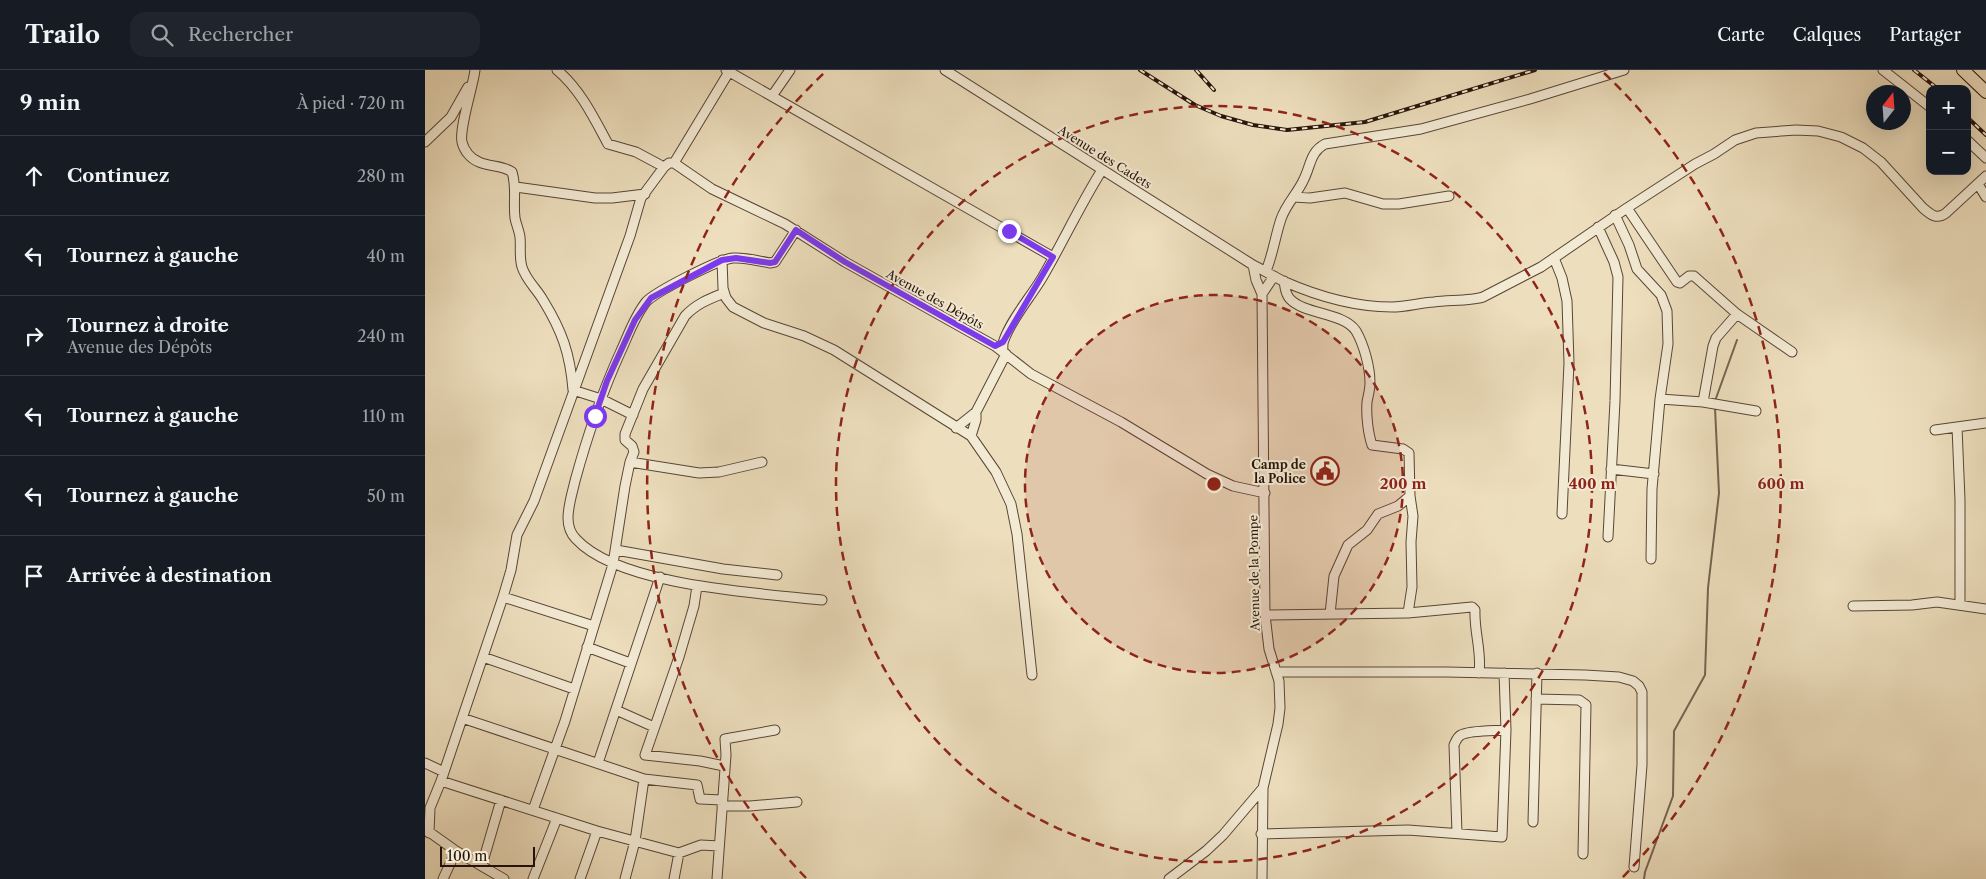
<!DOCTYPE html>
<html lang="fr">
<head>
<meta charset="utf-8">
<style>
	:root { --surface:#171b24; --page:#20242c; --text:#f1f3f6; --muted:#9ea1a6; --line:#363941 }
	body { margin:0; font-family:"Libre Caslon Text",serif; background:var(--page); color:var(--text) }
	.controls { position:absolute; right:15px; top:15px; display:grid; overflow:hidden; border-radius:10px; box-shadow:0 5px 20px #0002 }
	.controls button { width:45px; height:45px; display:grid; place-items:center; padding:0; border:0; border-bottom:1px solid var(--line); background:var(--surface); color:var(--text); font:25px sans-serif }
	.compass { position:absolute; left:1441px; top:15px; width:45px; height:45px; border-radius:50%; background:var(--surface); box-shadow:0 5px 20px #0002; rotate:17deg }
	.scale { position:absolute; left:15px; bottom:12px; width:95px; box-sizing:border-box; padding-left:5px; border:2px solid #271309; border-top:0; font-size:14px; line-height:18px; white-space:nowrap; color:#271309; -webkit-text-stroke:4px #f3ead4; paint-order:stroke }
	.stop { position:absolute; width:15px; height:15px; margin:-11px; border:4px solid #7c3aed; border-radius:50%; background:#fff }
	.stop.end { background:#7c3aed; border-color:#fff; box-shadow:0 1px 5px #0008 }
	.list { margin:0; padding:0; list-style:none }
	h2 { display:flex; justify-content:space-between; align-items:center; height:65px; margin:0; padding:0 20px; font-size:21px }
	h2 small { font-size:16px; font-weight:400; color:var(--muted) }
	.list li { display:grid; grid-template-columns:32px 1fr auto; gap:15px; align-items:center; box-sizing:border-box; height:80px; padding:0 20px; border-top:1px solid var(--line) }
	.list b { display:block; font-size:19px; white-space:nowrap }
	.list p { margin:0; font-size:16px; white-space:nowrap; color:var(--muted) }
	.list em { font-size:16px; font-style:normal; color:var(--muted) }
	.icon { flex:none; width:28px; height:28px; fill:none; stroke:currentColor; stroke-width:2; stroke-linecap:round; stroke-linejoin:round }
	.map { position:relative; flex:none; width:1561px; height:809px; overflow:hidden }
	header { display:flex; align-items:center; gap:30px; box-sizing:border-box; height:70px; padding:0 25px; background:var(--surface); border-bottom:1px solid var(--line) }
	header strong { font-size:24px }
	nav { display:flex; gap:28px; margin-inline-start:auto; font-size:18px }
	.search { width:350px; height:45px; background:var(--page); display:flex; align-items:center; gap:12px; box-sizing:border-box; padding:0 18px; border-radius:15px; color:var(--muted); font-size:19px }
	main { display:flex }
	aside { flex:1; background:var(--surface) }
	.map>svg:first-child { display:block }
	.lines { fill:none; stroke-linecap:round; stroke-linejoin:round }
	.stream { stroke:#766350; stroke-width:2 }
	.minor-casing { stroke:#584636; stroke-width:11 }
	.highway-casing { stroke:#271309; stroke-width:14 }
	.minor { stroke:#f3ead4; stroke-width:9 }
	.highway { stroke:#eddebd; stroke-width:12 }
	.rail-casing { stroke:#271309; stroke-width:4 }
	.rail { stroke:#f3ead4; stroke-width:2; stroke-dasharray:5.5; stroke-linecap:butt }
	.route { stroke:#7c3aed; stroke-width:6 }
	.ring { fill:none; stroke:#8f2418; stroke-width:2.5; stroke-dasharray:9 6 }
	.labels { text-anchor:middle; dominant-baseline:central; stroke-width:4; stroke-linejoin:round; paint-order:stroke }
	.street-label { font-size:12px; fill:#271309; stroke:#f3ead4 }
	.poi-label { font-size:12px; font-weight:bold; fill:#271309; stroke:#f3ead4; text-anchor:end }
	.centre { fill:#8f2418; stroke:#f3ead4; stroke-width:2.5 }
	.ring-label { font-size:15px; text-anchor:middle; font-weight:bold; fill:#8f2418; stroke:#f3ead4; stroke-width:4; stroke-linejoin:round; paint-order:stroke }
</style>
</head>
<body>
<header>
<strong>Trailo</strong>
<div class="search"><svg class="icon" aria-label="search" viewBox="0 0 24 24"><circle cx="10" cy="10" r="6"/><path d="M15 15l6 6"/></svg>Rechercher</div>
<nav><a>Carte</a><a>Calques</a><a>Partager</a></nav>
</header>
<main>
<aside>
<h2>9 min<small>À pied · 720 m</small></h2>
<ul class="list">
<li><svg class="icon" aria-label="ahead" viewBox="0 0 24 24"><path d="M12 20V5M6 11l6-6 6 6"/></svg><div><b>Continuez</b></div><em>280 m</em></li>
<li><svg class="icon" aria-label="left" viewBox="0 0 24 24"><path d="M17 20v-9H6M10 6l-5 5 5 5"/></svg><div><b>Tournez à gauche</b></div><em>40 m</em></li>
<li><svg class="icon" aria-label="right" viewBox="0 0 24 24"><path d="M7 20v-9h11M14 6l5 5-5 5"/></svg><div><b>Tournez à droite</b><p>Avenue des Dépôts</p></div><em>240 m</em></li>
<li><svg class="icon" aria-label="left" viewBox="0 0 24 24"><path d="M17 20v-9H6M10 6l-5 5 5 5"/></svg><div><b>Tournez à gauche</b></div><em>110 m</em></li>
<li><svg class="icon" aria-label="left" viewBox="0 0 24 24"><path d="M17 20v-9H6M10 6l-5 5 5 5"/></svg><div><b>Tournez à gauche</b></div><em>50 m</em></li>
<li><svg class="icon" aria-label="arrive" viewBox="0 0 24 24"><path d="M6 21V4h12l-3 4 3 4H6"/></svg><div><b>Arrivée à destination</b></div></li>
</ul>
</aside>
<div class="map">
<svg width="1561" height="809" viewBox="0 0 1561 809">
	<rect width="100%" height="100%" fill="#eddebd"/>
	<filter id="stains"><feTurbulence type="fractalNoise" baseFrequency=".004" numOctaves="4"/><feColorMatrix values="0 0 0 0 .2 0 0 0 0 .09 0 0 0 0 .02 0 0 0 .5 -.17"/></filter>
	<radialGradient id="worn" r=".72"><stop offset=".6" stop-color="#630" stop-opacity="0"/><stop offset="1" stop-color="#630" stop-opacity=".3"/></radialGradient>
	<g class="lines">
		<path class="stream" d="M 1290,331 L 1312,270
			M 1219,809 L 1220,802 L 1248,726 L 1249,661 L 1280,605 L 1283,518 L 1294,423 L 1290,338"/>
		<defs>
			<path id="minor" d="M 50,0 C 48,17 34,58 37,72 C 39,81 46,89 54,92 C 65,97 77,95 87,102 C 92,118 88,132 90,148 C 91,154 94,160 95,167 C 96,177 94,187 97,197 C 101,210 111,218 118,230 C 137,261 145,283 148,320 L 176,329 L 208,345
				M 132,0 C 155,19 169,48 183,74 L 211,82 L 239,97
				M 301,0 L 628,187
				M 520,0 L 828,195 C 838,200 848,206 858,211 C 892,226 929,237 967,237 C 981,237 994,233 1009,232 C 1022,230 1047,231 1058,227 L 1116,197 L 1202,138 L 1270,94 L 1289,84 L 1310,70 L 1331,63 L 1371,60 L 1393,61 L 1416,67 L 1438,78 L 1456,92 L 1498,138 C 1506,145 1512,150 1521,143 L 1561,106
				M 1458,0 L 1505,37
				M 347,26 L 365,0
				M 1542,70 L 1561,88
				M 0,72 L 26,47 L 43,17
				M 249,93 L 287,119 L 360,154 L 420,192 L 570,276 L 606,304 L 696,352 L 782,404 L 808,416 L 840,423
				M 1553,114 L 1561,127
				M 91,117 L 170,128 L 187,128 L 220,124
				M 868,127 L 885,128 L 920,123 L 958,134 L 974,134 L 1024,126
				M 1202,138 L 1252,212 L 1255,213 L 1264,206 L 1269,206 L 1312,244 L 1367,282
				M 1190,145 L 1204,175 L 1212,199 L 1236,225 L 1242,241 L 1243,274 L 1235,329 L 1227,419 L 1226,489
				M 1173,157 L 1189,192 L 1193,207 L 1190,331 L 1183,467
				M 371,160 L 350,192 L 345,193 C 333,191 320,187 308,188 C 294,189 230,222 221,232 C 209,247 203,266 195,283 C 176,325 162,367 150,411 C 147,424 143,436 143,448 C 143,457 145,463 151,469 C 194,516 334,523 397,530
				M 1129,188 L 1137,208 L 1142,231 L 1144,293 L 1137,444
				M 297,190 L 298,218 L 301,228 L 308,237 L 339,253 L 379,266 L 409,280 L 546,366 L 571,402 L 586,434 L 592,464 L 607,605
				M 828,195 L 831,210 L 837,224 L 840,545 L 844,579 L 854,611 L 855,638 L 853,654 L 838,718 L 837,809
				M 841,201 C 848,184 850,167 856,149 C 861,134 873,123 879,109 C 886,95 885,82 900,74 L 996,59 L 1105,29 L 1199,0
				M 859,211 C 860,217 860,224 865,229 C 880,245 918,242 931,261 C 939,275 945,297 945,313 C 945,320 943,326 942,332 C 941,345 943,363 947,375 L 978,379 L 984,383 L 985,426 L 988,446 L 986,472 L 987,517 L 983,543
				M 837,224 L 849,206
				M 578,282 C 578,278 577,274 579,270 C 587,248 605,228 617,208 C 638,172 655,135 677,100
				M 1235,329 L 1278,332 L 1331,341
				M 1278,332 L 1288,276 L 1291,268 L 1312,244
				M 1532,357 L 1535,430 L 1535,535
				M 531,358 L 551,342 L 581,284
				M 1510,360 L 1561,353
				M 546,366 L 551,350 L 551,342
				M 205,392 L 274,403 L 294,402 L 337,392
				M 1186,399 L 1229,404
				M 191,480 L 298,499 L 352,505
				M 272,516 L 269,536 L 254,587 L 220,685 L 275,691 L 299,696
				M 78,527 L 169,556
				M 1428,536 L 1487,535 L 1512,532 L 1561,539
				M 905,544 L 909,506 L 923,475 L 942,460 L 953,444 L 973,436 L 985,426
				M 840,545 L 983,543 L 1047,537 L 1050,540 C 1049,562 1057,582 1054,603
				M 162,577 L 205,593
				M 58,587 L 149,619
				M 851,602 L 1022,602 L 1160,605 L 1194,607 L 1208,611 L 1214,616 L 1217,622 L 1217,695 L 1209,797
				M 1111,629 L 1154,630 L 1161,635 L 1158,784
				M 191,640 L 229,657
				M 37,648 L 219,709 L 272,715 L 275,729 L 297,730
				M 0,693 L 19,702
				M 173,693 L 235,507
				M 16,711 L 172,761 L 254,783 L 276,775 L 294,776
				M 297,736 L 325,736 L 372,732
				M 108,740 L 140,651 L 188,494 L 200,416 L 205,392 L 209,382 L 207,376 L 200,370 L 200,364 L 218,319 L 260,246 C 271,234 284,229 299,223
				M 1108,752 L 1112,603
				M 0,759 L 31,781 L 79,809
				M 4,763 L 5,738 L 16,711 L 78,527 L 86,500 L 92,465 L 109,431 L 205,166 L 216,128 L 239,97 L 244,93 L 249,93 L 304,2
				M 1032,763 L 1029,675 C 1031,671 1032,667 1036,665 C 1045,660 1070,661 1081,660
				M 836,764 L 983,760 L 1077,767 L 1081,660 L 1079,603
				M 57,795 L 76,730
				M 18,809 L 31,781
				M 108,809 L 132,748
				M 155,809 L 172,761
				M 200,809 L 210,771 L 219,709
				M 249,809 L 254,783
				M 292,809 L 301,685 L 300,669 L 350,660
				M 744,809 L 781,781 L 798,765 L 838,718"/>
			<path id="highway" d="M 1538,0 L 1561,22"/>
		</defs>
		<use href="#minor" class="minor-casing"/>
		<use href="#highway" class="highway-casing"/>
		<use href="#minor" class="minor"/>
		<use href="#highway" class="highway"/>
		<defs>
			<path id="rail" d="M 715,0 L 770,35 L 796,46 L 828,55 L 862,60 L 940,52 L 1110,0
				M 771,0 L 789,20
				M 1489,0 L 1513,19
				M 1542,47 L 1561,65"/>
		</defs>
		<use href="#rail" class="rail-casing"/>
		<use href="#rail" class="rail"/>
	</g>
	<g class="lines">
		<path class="route" d="M 170,346 L 182,311 L 210,250 L 226,228 L 297,190 L 311,188 L 345,193 L 350,192 L 371,160 L 420,192 L 570,276 L 578,272 L 628,187 L 584,161"/>
	</g>
	<circle cx="789" cy="414" r="189" fill="#8f2418" fill-opacity=".12"/>
	<g class="ring">
		<circle cx="789" cy="414" r="189"/>
		<circle cx="789" cy="414" r="378"/>
		<path d="M381 808A567 567 0 0 1 399 3M1179 3A567 567 0 0 1 1197 808"/>
	</g>
	<defs>
		<symbol id="civic-ring" viewBox="-11 -11 22 22"><circle r="9.5" fill="#f3ead4" stroke="#8f2418" stroke-width="1.5"/><path d="M-.6-6.5H3V-4.5H.6V-3L4-1V1h2V6H-6V1h2V-1L-.6-3ZM-1.2 2.5V6h2.4V2.5Z" fill="#8f2418"/></symbol>
	</defs>
	<g fill-rule="evenodd">
		<use href="#civic-ring" x="884" y="385" width="32" height="32"/>
	</g>
	<g class="labels">
		<g class="street-label">
			<text transform="translate(680 87) rotate(32)">Avenue des Cadets</text>
			<text transform="translate(510 229) rotate(29)">Avenue des Dépôts</text>
			<text transform="translate(829 503) rotate(-91)">Avenue de la Pompe</text>
		</g>
		<g class="poi-label">
			<text x="881" y="394">Camp de<tspan x="881" dy="14">la Police</tspan></text>
		</g>
	</g>
	<circle cx="789" cy="414" r="8" class="centre"/>
	<g class="ring-label">
		<text x="978" y="419">200 m</text>
		<text x="1167" y="419">400 m</text>
		<text x="1356" y="419">600 m</text>
	</g>
	<rect width="100%" height="100%" filter="url(#stains)"/>
	<rect width="100%" height="100%" fill="url(#worn)"/>
</svg>
<div class="controls">
<button>+</button>
<button>−</button>
</div>
<svg class="compass" viewBox="-18 -18 36 36"><path d="M0-13l5 13h-10z" fill="#e53935"/><path d="M0 13l5-13h-10z" fill="#9ea1a6"/></svg>
<div class="scale">100 m</div>
<div class="stop" style="left:170px;top:346px"></div>
<div class="stop end" style="left:584px;top:161px"></div>
</div>
</main>
</body>
</html>
